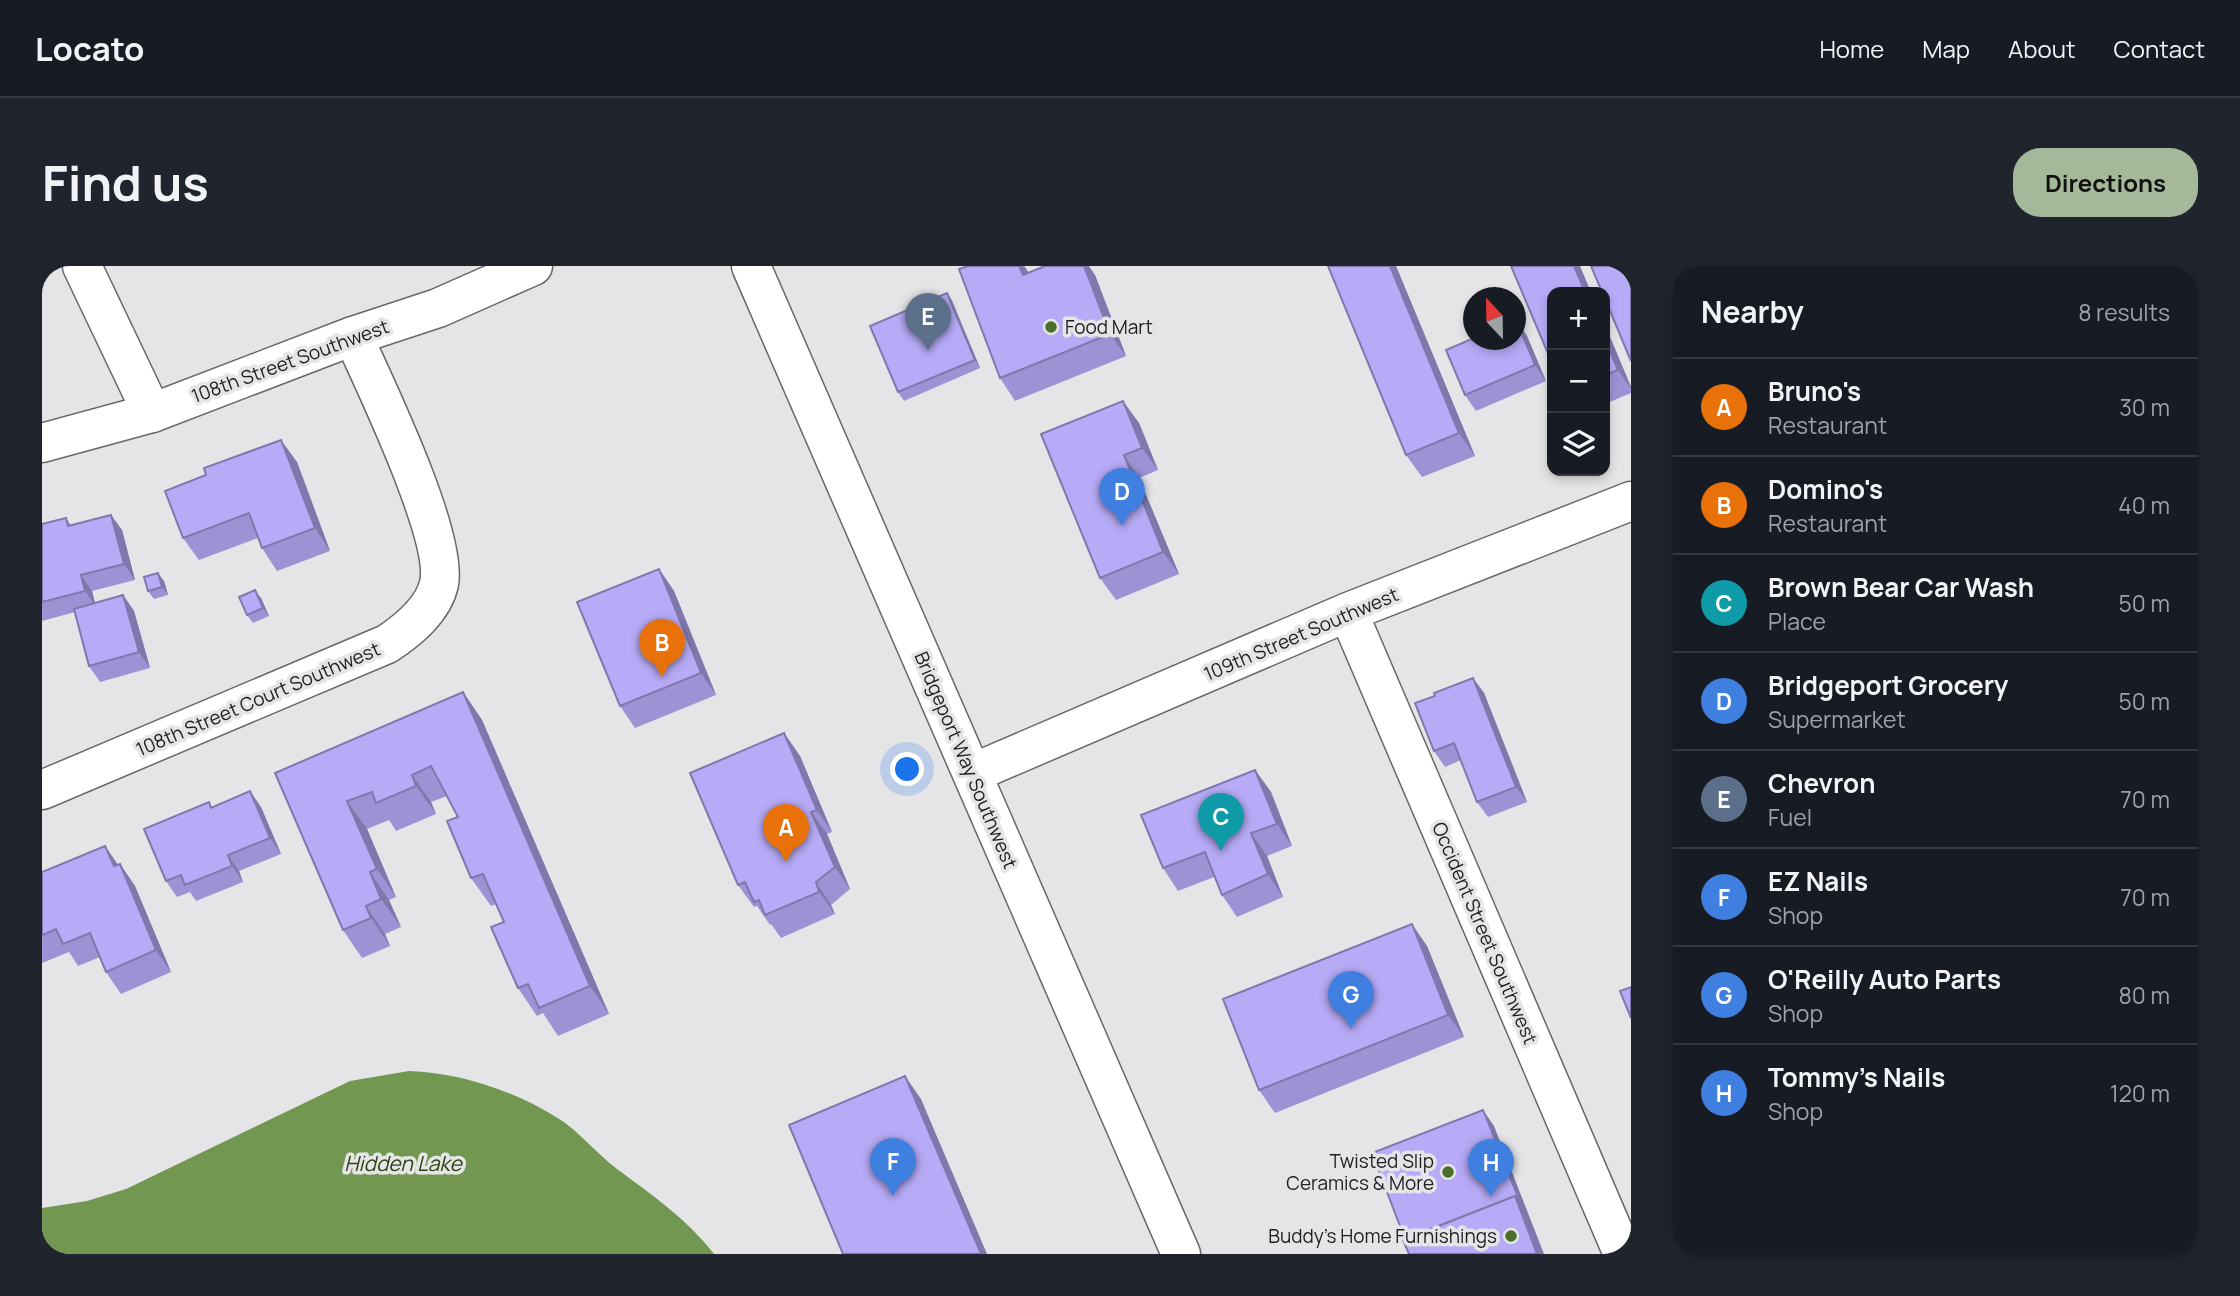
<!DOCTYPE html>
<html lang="en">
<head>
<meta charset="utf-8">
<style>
	:root { --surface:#171b24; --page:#20242c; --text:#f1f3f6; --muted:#9ea1a6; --line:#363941; --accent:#a6b89a }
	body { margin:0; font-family:Manrope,sans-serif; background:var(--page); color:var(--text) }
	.controls { position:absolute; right:21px; top:21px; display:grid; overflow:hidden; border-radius:14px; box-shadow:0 4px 10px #0003 }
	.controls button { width:63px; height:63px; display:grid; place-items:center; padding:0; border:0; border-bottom:2px solid var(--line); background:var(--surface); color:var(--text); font:35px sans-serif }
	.compass { position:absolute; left:1421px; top:21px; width:63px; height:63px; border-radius:50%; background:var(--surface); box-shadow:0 4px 10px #0003; rotate:338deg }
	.you { position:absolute; left:866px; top:504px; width:24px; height:24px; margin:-18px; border:5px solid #fff; border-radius:50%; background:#1a73e8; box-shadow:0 0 0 10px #1a73e833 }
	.badge { display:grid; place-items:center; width:46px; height:46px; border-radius:50%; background:var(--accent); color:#fff; font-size:23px; font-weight:700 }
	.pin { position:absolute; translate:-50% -58px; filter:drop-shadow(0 2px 4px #0008) }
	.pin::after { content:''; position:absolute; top:37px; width:24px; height:21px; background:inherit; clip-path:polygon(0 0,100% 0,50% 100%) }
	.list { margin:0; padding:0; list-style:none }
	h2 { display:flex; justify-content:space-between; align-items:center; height:91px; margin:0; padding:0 28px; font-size:30px }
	h2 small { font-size:23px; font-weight:400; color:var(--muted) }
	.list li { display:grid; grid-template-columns:46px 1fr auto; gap:21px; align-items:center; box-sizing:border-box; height:98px; padding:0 28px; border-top:2px solid var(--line) }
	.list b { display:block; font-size:26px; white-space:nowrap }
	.list p { margin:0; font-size:23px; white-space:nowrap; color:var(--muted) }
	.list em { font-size:23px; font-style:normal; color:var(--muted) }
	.icon { flex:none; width:38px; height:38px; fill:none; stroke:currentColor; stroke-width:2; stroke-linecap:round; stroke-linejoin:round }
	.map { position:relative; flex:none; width:1589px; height:988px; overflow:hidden; border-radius:28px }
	header { display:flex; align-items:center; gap:42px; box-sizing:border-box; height:98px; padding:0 35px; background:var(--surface); border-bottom:2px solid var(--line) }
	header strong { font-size:33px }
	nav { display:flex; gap:38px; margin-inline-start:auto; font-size:24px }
	.intro { display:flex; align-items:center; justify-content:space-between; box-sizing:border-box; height:168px; padding:0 42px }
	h1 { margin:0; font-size:49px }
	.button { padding:18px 32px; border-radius:28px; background:var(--accent); color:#111; font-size:24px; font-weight:700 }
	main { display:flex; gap:42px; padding:0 42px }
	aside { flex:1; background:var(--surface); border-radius:28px; box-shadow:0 4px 10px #0003 }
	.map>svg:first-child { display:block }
	.water { fill:#719751 }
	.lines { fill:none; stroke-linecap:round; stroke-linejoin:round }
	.minor-casing { stroke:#68686a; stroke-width:41 }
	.tertiary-casing { stroke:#68686a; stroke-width:41 }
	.primary-casing { stroke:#68686a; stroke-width:41 }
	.minor { stroke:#fff; stroke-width:38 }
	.tertiary { stroke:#fff; stroke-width:38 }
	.primary { stroke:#fff; stroke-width:38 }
	.wall { fill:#9d93d4 }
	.shaded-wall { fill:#8078ad }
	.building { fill:#b7abf7; stroke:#8078ad; stroke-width:2 }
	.poi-dot { fill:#4b6f29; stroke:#e5e5e8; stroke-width:2.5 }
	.labels { text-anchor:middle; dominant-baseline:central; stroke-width:7; stroke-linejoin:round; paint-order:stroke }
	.poi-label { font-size:19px; fill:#1e1e1f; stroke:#e5e5e8; text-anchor:end }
	.street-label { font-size:19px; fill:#1e1e1f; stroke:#e5e5e8 }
	.water-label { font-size:21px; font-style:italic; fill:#2b4411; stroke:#e5e5e8 }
</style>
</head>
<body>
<header>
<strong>Locato</strong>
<nav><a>Home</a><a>Map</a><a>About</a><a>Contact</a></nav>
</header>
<div class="intro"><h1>Find us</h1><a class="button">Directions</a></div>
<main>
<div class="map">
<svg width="1589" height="988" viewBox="0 0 1589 988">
	<rect width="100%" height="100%" fill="#e5e5e8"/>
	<path class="water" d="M 367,805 C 418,807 470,824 514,851 C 536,864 554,887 575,903 C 610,929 645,953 672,988 L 0,988 L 0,942 L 45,935 L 84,923 L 308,815 Z"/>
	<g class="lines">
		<defs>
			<path id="minor" d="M 40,0 L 110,147
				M 1306,346 L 1581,988
				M 931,507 L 1306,346 L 1589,235
				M 0,524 L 345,378 C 366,364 391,344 397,318 C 407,271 333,119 311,70"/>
			<path id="tertiary" d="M 0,177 L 110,147 L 311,70 L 396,42 L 491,0"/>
			<path id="primary" d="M 709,0 L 1139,988"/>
		</defs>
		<use href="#minor" class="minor-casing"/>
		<use href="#tertiary" class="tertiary-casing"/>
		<use href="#primary" class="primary-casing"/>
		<use href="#minor" class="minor"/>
		<use href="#tertiary" class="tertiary"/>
		<use href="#primary" class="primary"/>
	</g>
	<path class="wall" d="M 926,0 L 982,0 L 987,7 L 1053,9 L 1084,90 L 973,135 L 958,112 Z
		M 1354,0 L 1433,190 L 1380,211 L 1364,189 Z
		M 905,27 L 910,35 L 938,102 L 862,135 L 856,126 Z
		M 1474,54 L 1485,70 L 1504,115 L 1434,145 L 1423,129 Z
		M 1563,59 L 1589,121 L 1589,127 L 1563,138 Z
		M 1097,157 L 1116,204 L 1097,212 L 1137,308 L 1074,334 L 1058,312 L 999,168 Z
		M 255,196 L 288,285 L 235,305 L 220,282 L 216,272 L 157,294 L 141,272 Z
		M 69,249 L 80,264 L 93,314 L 50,325 L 53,337 L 81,329 L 92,345 L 108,402 L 58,416 L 47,400 L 33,346 L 0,355 L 0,258 L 24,252 L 29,259 Z
		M 617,303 L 632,325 L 674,429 L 593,462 L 578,440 Z
		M 122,315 L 126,329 L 112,333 L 106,325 Z
		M 219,332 L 227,350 L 211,357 L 205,349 Z
		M 1431,412 L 1442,427 L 1485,536 L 1446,551 L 1435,536 L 1419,494 L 1403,501 L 1392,485 L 1393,430 Z
		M 421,426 L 440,454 L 567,748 L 516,770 L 501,747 L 495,750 L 476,722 L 462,656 L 454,638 L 449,640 L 429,612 L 416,551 L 405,530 L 389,536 L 394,548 L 354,565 L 347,554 L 325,563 L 354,631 L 347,634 L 359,661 L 343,668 L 348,680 L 320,692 L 301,664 L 233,507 Z
		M 742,467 L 758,490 L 790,566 L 785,568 L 808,623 L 789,639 L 793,648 L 739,672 L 729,658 L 728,659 L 715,640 L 712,641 L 696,619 Z
		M 1213,504 L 1229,526 L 1250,580 L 1225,590 L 1241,631 L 1195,651 L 1180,629 L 1172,611 L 1136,625 L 1121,602 Z
		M 170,541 L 219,541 L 239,588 L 197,605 L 201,616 L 154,635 L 148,626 L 135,631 L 124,615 Z
		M 63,580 L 76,599 L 78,598 L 93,620 L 129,706 L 79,728 L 64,706 L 58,691 L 36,700 L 27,686 L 0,697 L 0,606 Z
		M 1385,680 L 1422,771 L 1233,847 L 1217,824 Z"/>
	<path class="shaded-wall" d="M 977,0 L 982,0 L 986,6 L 997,31 L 981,9 Z
		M 1042,0 L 1047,0 L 1053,9 L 1084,90 L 1068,68 Z
		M 1348,0 L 1354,0 L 1433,190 L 1417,167 Z
		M 1532,0 L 1538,0 L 1549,26 L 1543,26 Z
		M 905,27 L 910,35 L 938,102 L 933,94 Z
		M 1474,54 L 1485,70 L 1504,115 L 1493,99 Z
		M 1563,59 L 1589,121 L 1589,123 L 1576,104 L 1563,73 Z
		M 1081,135 L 1097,157 L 1116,204 L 1100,182 Z
		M 239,174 L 255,196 L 288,285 L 273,262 Z
		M 1082,189 L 1097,212 L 1137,308 L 1121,286 Z
		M 69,249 L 80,264 L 93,314 L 82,298 Z
		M 617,303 L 632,325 L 674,429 L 659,407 Z
		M 116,307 L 122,315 L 126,329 L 120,321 Z
		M 39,309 L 50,325 L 54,341 L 43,325 Z
		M 213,324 L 219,332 L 227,350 L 221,342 Z
		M 81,329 L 92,345 L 108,402 L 97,386 Z
		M 1431,412 L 1442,427 L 1485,536 L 1474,521 Z
		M 421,426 L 440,454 L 567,748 L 548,720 Z
		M 742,467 L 758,490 L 790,566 L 775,544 Z
		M 1213,504 L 1229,526 L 1250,580 L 1235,558 Z
		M 370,509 L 389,536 L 394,548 L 374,520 Z
		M 208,525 L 219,541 L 239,588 L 228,572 Z
		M 305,535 L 325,563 L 354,631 L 335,603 Z
		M 769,546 L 785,568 L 808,623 L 793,601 Z
		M 1209,567 L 1225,590 L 1241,631 L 1226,608 Z
		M 63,580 L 78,602 L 72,600 Z
		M 186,589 L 197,605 L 201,616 L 190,600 Z
		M 78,598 L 93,620 L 129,706 L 114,684 Z
		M 328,606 L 347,634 L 359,661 L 339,633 Z
		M 774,616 L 789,639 L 793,648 L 777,626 Z
		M 324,640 L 343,668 L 348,680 L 329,652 Z
		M 1370,658 L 1385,680 L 1422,771 L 1406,749 Z
		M 863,810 L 879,833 L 945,988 L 939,988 Z
		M 1441,844 L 1452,860 L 1502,988 L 1495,988 Z"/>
	<path class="building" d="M 926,0 L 977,0 L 981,9 L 1003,0 L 1042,0 L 1068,68 L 958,112 L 917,3 Z
		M 1286,0 L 1348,0 L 1417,167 L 1364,189 Z
		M 1469,0 L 1532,0 L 1543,26 L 1510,26 L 1510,97 Z
		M 1549,0 L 1589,0 L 1589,95 L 1563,33 L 1563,26 L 1560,26 Z
		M 905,27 L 933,94 L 856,126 L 828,60 Z
		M 1474,54 L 1493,99 L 1423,129 L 1404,84 L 1432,72 L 1432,74 L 1474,74 Z
		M 1563,73 L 1576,104 L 1563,109 Z
		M 1081,135 L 1100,182 L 1082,189 L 1121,286 L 1058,312 L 999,168 Z
		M 239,174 L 273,262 L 220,282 L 207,247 L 141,272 L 123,225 L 164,209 L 162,202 Z
		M 69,249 L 82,298 L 39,309 L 43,325 L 0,336 L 0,258 L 24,252 L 26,260 Z
		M 617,303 L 659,407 L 578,440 L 535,336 Z
		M 116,307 L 120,321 L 106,325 L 102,311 Z
		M 213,324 L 221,342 L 205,349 L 197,331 Z
		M 81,329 L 97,386 L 47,400 L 32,343 Z
		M 1431,412 L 1474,521 L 1435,536 L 1412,477 L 1392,485 L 1373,437 L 1393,430 L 1392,427 Z
		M 421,426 L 548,720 L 497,742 L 486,718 L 476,722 L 449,661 L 462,656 L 441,608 L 429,612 L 405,555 L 416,551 L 389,500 L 370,509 L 374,520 L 334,537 L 330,526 L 305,535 L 335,603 L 328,606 L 339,633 L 324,640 L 329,652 L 301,664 L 233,507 Z
		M 742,467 L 775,544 L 769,546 L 793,601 L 774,616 L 777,626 L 723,649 L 717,634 L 712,636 L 703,616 L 696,619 L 648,507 Z
		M 1213,504 L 1235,558 L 1209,567 L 1226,608 L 1180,629 L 1163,586 L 1121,602 L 1099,549 Z
		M 208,525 L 228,572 L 186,589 L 190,600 L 143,619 L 139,609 L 124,615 L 102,563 L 167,536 L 169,542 Z
		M 63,580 L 72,600 L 78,598 L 114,684 L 64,706 L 48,667 L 21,678 L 14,663 L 0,669 L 0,606 Z
		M 1370,658 L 1406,749 L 1217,824 L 1181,733 Z
		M 1589,721 L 1589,752 L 1578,725 Z
		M 863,810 L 939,988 L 801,988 L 747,859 Z
		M 1441,844 L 1478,936 L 1473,930 L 1363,973 L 1330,887 Z
		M 1473,930 L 1495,988 L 1367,988 L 1361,974 Z"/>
	<g class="poi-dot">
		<circle cx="1009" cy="61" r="7"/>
		<circle cx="1406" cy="906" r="7"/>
		<circle cx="1469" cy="970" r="7"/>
	</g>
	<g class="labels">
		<g class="poi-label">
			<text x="1023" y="61" text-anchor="start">Food Mart</text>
			<text x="1392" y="895">Twisted Slip<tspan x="1392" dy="22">Ceramics &amp; More</tspan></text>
			<text x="1455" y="970">Buddy's Home Furnishings</text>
		</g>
		<g class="street-label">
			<text transform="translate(248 95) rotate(-20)">108th Street Southwest</text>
			<text transform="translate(1259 368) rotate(-23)">109th Street Southwest</text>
			<text transform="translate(216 433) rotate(-23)">108th Street Court Southwest</text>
			<text transform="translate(924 494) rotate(67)">Bridgeport Way Southwest</text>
			<text transform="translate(1443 667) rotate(67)">Occident Street Southwest</text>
		</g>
		<g class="water-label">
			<text x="361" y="897">Hidden Lake</text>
		</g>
	</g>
</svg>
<div class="controls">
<button>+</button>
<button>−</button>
<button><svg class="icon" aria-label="layers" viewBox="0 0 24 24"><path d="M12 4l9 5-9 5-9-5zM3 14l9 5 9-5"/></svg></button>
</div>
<svg class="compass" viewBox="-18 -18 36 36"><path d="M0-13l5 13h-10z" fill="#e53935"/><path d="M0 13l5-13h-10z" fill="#9ea1a6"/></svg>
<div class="you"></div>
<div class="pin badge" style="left:744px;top:596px;background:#e8710a">A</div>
<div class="pin badge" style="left:620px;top:411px;background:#e8710a">B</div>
<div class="pin badge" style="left:1179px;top:585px;background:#0f9aa8">C</div>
<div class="pin badge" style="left:1080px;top:260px;background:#3f7fe0">D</div>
<div class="pin badge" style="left:886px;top:85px;background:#5c6f8a">E</div>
<div class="pin badge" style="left:851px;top:930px;background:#3f7fe0">F</div>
<div class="pin badge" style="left:1309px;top:763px;background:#3f7fe0">G</div>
<div class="pin badge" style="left:1449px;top:931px;background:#3f7fe0">H</div>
</div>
<aside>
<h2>Nearby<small>8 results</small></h2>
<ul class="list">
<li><span class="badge" style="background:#e8710a">A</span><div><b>Bruno's</b><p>Restaurant</p></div><em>30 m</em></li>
<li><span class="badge" style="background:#e8710a">B</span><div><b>Domino's</b><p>Restaurant</p></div><em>40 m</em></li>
<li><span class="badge" style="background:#0f9aa8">C</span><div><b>Brown Bear Car Wash</b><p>Place</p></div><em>50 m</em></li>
<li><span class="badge" style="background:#3f7fe0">D</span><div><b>Bridgeport Grocery</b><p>Supermarket</p></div><em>50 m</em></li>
<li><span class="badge" style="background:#5c6f8a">E</span><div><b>Chevron</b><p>Fuel</p></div><em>70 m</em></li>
<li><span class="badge" style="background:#3f7fe0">F</span><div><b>EZ Nails</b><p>Shop</p></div><em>70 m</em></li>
<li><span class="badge" style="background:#3f7fe0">G</span><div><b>O'Reilly Auto Parts</b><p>Shop</p></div><em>80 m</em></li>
<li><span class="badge" style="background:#3f7fe0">H</span><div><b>Tommy's Nails</b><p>Shop</p></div><em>120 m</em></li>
</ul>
</aside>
</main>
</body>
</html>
